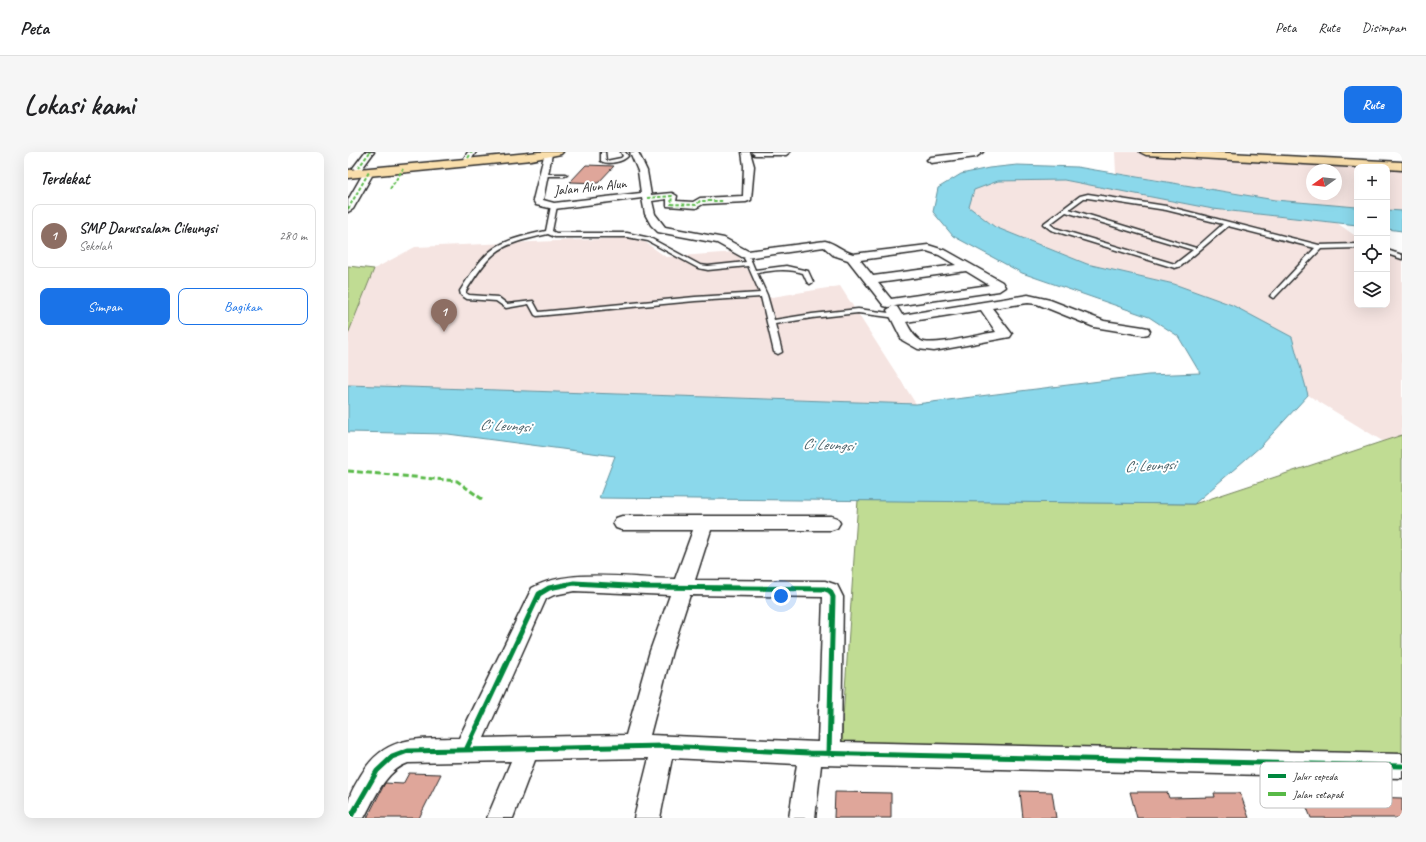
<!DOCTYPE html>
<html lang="id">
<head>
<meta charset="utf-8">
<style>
	:root { --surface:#fff; --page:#f6f6f6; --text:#202124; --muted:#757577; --line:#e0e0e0; --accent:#1a73e8 }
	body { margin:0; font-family:Caveat,sans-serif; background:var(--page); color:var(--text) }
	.controls { position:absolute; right:12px; top:12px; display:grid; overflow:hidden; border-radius:8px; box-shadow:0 4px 16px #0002 }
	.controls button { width:36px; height:36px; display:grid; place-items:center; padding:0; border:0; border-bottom:1px solid var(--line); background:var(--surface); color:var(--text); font:20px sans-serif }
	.compass { position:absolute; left:958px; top:12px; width:36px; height:36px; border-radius:50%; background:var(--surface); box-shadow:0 4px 16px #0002; rotate:255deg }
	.you { position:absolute; left:433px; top:444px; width:14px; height:14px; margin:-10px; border:3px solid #fff; border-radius:50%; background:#1a73e8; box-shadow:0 0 0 6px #1a73e833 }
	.badge { display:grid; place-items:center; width:26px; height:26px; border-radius:50%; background:var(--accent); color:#fff; font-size:13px; font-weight:700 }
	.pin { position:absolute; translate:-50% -33px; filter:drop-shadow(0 1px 2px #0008) }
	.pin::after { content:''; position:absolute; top:21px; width:14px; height:12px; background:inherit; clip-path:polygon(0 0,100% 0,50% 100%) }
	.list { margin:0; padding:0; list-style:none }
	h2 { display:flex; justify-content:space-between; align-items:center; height:52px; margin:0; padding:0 16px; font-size:17px }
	h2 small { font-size:13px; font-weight:400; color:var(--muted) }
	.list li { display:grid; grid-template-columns:26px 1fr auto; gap:12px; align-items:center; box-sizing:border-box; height:64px; margin:0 8px 8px; padding:0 8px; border:1px solid var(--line); border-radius:8px }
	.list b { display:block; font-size:15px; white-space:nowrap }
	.list p { margin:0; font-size:13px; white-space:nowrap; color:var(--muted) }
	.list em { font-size:13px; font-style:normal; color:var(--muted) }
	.actions { display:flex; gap:8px; padding:12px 16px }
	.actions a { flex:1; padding:9px 0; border:1px solid var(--accent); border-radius:8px; text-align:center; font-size:14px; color:var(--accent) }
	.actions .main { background:var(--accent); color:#fff }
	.icon { flex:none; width:22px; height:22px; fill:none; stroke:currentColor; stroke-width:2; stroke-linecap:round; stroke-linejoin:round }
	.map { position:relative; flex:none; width:1054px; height:666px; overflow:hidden; border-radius:8px }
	header { display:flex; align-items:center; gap:24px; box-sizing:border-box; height:56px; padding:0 20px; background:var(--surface); border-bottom:1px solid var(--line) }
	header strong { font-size:19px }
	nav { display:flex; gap:22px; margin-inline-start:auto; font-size:14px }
	.intro { display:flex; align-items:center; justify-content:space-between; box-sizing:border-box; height:96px; padding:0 24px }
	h1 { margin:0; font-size:28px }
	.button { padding:10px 18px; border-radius:8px; background:var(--accent); color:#fff; font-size:14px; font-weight:700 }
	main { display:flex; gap:24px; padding:0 24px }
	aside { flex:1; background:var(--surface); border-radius:8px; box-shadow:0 4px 16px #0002 }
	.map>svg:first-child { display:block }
	.built { fill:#f5e4e1; fill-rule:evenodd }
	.green { fill:#c0dc93; stroke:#76845f }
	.water { fill:#8bd8eb; stroke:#65939e }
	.building { fill:#dfa69a; stroke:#2b2b2b }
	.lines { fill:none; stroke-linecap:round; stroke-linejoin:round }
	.service-casing { stroke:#2b2b2b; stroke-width:3 }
	.minor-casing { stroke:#2b2b2b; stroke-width:3 }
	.primary-casing { stroke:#2b2b2b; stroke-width:3 }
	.trunk-casing { stroke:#2b2b2b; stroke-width:3 }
	.service { fill:#fff; fill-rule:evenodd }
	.minor { fill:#fff; fill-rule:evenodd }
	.primary { fill:#f9deab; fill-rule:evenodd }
	.trunk { fill:#f9deab; fill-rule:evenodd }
	.quiet-far1 { stroke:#58b947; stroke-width:2; stroke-dasharray:3.5 2; stroke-linecap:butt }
	.quiet { stroke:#58b947; stroke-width:3; stroke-dasharray:6 3; stroke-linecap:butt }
	.cycleway-casing { stroke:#fff; stroke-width:8 }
	.cycleway { stroke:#00873e; stroke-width:5 }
	.labels { text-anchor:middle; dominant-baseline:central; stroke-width:4; stroke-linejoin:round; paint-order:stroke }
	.far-street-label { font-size:14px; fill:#2b2b2b; stroke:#fff }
	.far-water-label { font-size:15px; font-style:italic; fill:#485f65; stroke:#fff }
	.key { fill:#fff; stroke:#bfbfbf; stroke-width:1 }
	.key-label { font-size:11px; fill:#2b2b2b }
</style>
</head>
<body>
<header>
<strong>Peta</strong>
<nav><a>Peta</a><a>Rute</a><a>Disimpan</a></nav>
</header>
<div class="intro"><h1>Lokasi kami</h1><a class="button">Rute</a></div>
<main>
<aside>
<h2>Terdekat<small></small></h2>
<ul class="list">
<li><span class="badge" style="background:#8d6e63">1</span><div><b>SMP Darussalam Cileungsi</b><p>Sekolah</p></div><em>280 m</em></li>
</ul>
<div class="actions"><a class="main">Simpan</a><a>Bagikan</a></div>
</aside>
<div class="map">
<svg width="1054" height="666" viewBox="0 0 1054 666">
	<rect width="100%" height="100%" fill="#fff"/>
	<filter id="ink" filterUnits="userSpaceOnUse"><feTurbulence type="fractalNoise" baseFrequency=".025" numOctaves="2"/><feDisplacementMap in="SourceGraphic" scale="8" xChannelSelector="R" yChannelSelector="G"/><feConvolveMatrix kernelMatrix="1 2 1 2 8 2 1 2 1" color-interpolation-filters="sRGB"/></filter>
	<g filter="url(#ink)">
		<path class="built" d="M 767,0 L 866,0 L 1054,13 L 1054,60 L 1039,58 L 1039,15 L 1009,15 L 1009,56 L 927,48 L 768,21 ZM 964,18 L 988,18 L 988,42 L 964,42 Z
			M 716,28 L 865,57 L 989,71 L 1009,85 L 1009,153 L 1039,153 L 1039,98 L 1054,103 L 1054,283 L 1036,290 L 960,243 L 944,185 L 884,153 L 826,132 L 739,112 L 647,75 L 620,55 L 626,38 L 650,29 Z
			M 279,86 L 297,90 L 318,105 L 388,100 L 418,146 L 492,134 L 568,252 L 0,233 L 0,182 L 26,117 L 67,95 Z"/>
		<path class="green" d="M 0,114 L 26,117 L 0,182 Z
			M 1054,283 L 1054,614 L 493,596 L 510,348 L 846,352 Z"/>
		<path class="water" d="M 669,13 L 729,15 L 927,48 L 1009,55 L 1009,73 L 865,57 L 716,28 L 650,29 L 626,38 L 621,55 L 647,75 L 739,112 L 826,132 L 884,153 L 944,185 L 960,243 L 913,294 L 846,352 L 251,346 L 267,304 L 100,282 L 0,280 L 0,233 L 568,252 L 800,223 L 852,221 L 830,184 L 801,165 L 674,121 L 605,84 L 585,60 L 590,36 L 613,22 L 641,16 Z
			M 1039,58 L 1054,59 L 1054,79 L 1039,77 Z"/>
		<path class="building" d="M 238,13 L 266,14 L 250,31 L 222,30 Z
			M 61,621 L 93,622 L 71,666 L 19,666 L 37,631 L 55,632 Z
			M 672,639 L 704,640 L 708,666 L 675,666 Z
			M 487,640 L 543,641 L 543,666 L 486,666 Z
			M 782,640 L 819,640 L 821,646 L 867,645 L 866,641 L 892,641 L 901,666 L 789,666 Z
			M 954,643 L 1054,646 L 1054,666 L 963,666 Z"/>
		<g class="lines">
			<defs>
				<path id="service" d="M 253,0 L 257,0 L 258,9 L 273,6 L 275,4 L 273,0 L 277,0 L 280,4 C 275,10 260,13 253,9 Z
					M 193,22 L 217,22 L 219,23 L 217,24 L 195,24 L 193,23 Z
					M 740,42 L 818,54 L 971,93 L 1009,92 L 1009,96 L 973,97 L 927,145 L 925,146 L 922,144 L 923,143 L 967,96 L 880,74 L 833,114 L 827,116 L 703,78 L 695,72 L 732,44 ZM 736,46 L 740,46 L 818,58 L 875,72 L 848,96 L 721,57 ZM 718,60 L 845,98 L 827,112 L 707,76 L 702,72 Z
					M 206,52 L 209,54 L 204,79 L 208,81 L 279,81 L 302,86 L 352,113 L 360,114 L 398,110 L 396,106 L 399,104 L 402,106 L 407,118 L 438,114 L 460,119 L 465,130 L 462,132 L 459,130 L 455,121 C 440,116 425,118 409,121 L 419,143 L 426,168 L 464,162 L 510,157 L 549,162 L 552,164 L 549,166 L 510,161 L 464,166 L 427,172 L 434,200 L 430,202 L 426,200 L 413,145 L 347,149 L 189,164 L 187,163 L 181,152 L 158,156 L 148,149 L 119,147 L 113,143 L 112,139 C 140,94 147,90 198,79 L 203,54 ZM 200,82 L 207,85 L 279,85 L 300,89 L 350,116 L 360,118 L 400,114 L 412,141 L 347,145 L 191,160 L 185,149 L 159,152 L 150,145 L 121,143 L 118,141 L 118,139 C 145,96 151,93 200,82 Z
					M 1039,98 L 1054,103 L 1054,107 L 1039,102 Z"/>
				<path id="minor" d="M 17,0 L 26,0 L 13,18 L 7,18 L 5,16 Z
					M 120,0 L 128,0 L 123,8 L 120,9 L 116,6 Z
					M 197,0 L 203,0 L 204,2 L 195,48 L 206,51 L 293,41 L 290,19 L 282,0 L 290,0 L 299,19 L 303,43 L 324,41 L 329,44 L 328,49 L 345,50 L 352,46 L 395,44 L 396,14 L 394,0 L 402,0 L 406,14 L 403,48 L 398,50 L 355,52 L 348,56 L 319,54 L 319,47 L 304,49 L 307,62 L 317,75 L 376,86 L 400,99 L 477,89 C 487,91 494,99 505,102 L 580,93 L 599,99 L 654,130 L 657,135 L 651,139 L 540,155 L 536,154 L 500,108 L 485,103 L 476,95 L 398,106 L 394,105 L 369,91 L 310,80 L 303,73 L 297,62 L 294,46 L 206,57 L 188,53 L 185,48 ZM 579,99 L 591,103 L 608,113 L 525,124 L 512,108 ZM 618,119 L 641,133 L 543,147 L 530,131 Z
					M 403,0 L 442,0 L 438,3 L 407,3 Z
					M 623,0 L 635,0 L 628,5 L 583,11 L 579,8 L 583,5 Z
					M 21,17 L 26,20 L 5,57 L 0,60 L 0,48 L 16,20 Z
					M 680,143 L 702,148 L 756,169 L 795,175 L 800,176 L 802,179 L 800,182 L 795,183 L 746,175 L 689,152 L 680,151 L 644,156 L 664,182 L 662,185 L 586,199 L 570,197 L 554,188 L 539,158 L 545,154 L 549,155 L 554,163 ZM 633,158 L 648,180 C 633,182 584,195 573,189 C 565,184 562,177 558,170 Z
					M 274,364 L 483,364 L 489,366 L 492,371 L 489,376 L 483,378 L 363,378 L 347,428 L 477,429 L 489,433 L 495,445 L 493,590 L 1054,602 L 1054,626 L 473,613 L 467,666 L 441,666 L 449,612 L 324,606 L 312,666 L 286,666 L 301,606 L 187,608 L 165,666 L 139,666 L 163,609 L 60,611 C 37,619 27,646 16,666 L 0,666 C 0,643 2,642 13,623 C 37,582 70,587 111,586 L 184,436 C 221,415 285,427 327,427 L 345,378 L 274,378 L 268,376 L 265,371 L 268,366 ZM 226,439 L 322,443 L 302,499 L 278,583 L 136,586 L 198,447 L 206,443 ZM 342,443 L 475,445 L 470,590 L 302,583 L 324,499 Z"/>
				<path id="primary" d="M 792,0 L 861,0 L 1054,10 L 1054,18 L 1039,17 L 1039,15 L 1009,15 L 798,3 Z"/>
				<path id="trunk" d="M 191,0 L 215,0 L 213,2 L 183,8 L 0,26 L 0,18 Z"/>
			</defs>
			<use href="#service" class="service-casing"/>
			<use href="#minor" class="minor-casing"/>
			<use href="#primary" class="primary-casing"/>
			<use href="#trunk" class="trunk-casing"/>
			<use href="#service" class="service"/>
			<use href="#minor" class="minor"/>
			<use href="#primary" class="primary"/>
			<use href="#trunk" class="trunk"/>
			<path class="quiet-far1" d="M 120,6 L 124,0
				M 10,16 L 22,0
				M 42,37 L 55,17
				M 299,46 L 324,44 L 323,52 L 348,53 L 352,49 L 376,49
				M 0,57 L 21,20"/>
			<path class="quiet" d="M 0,319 L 109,329 L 134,347"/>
			<defs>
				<path id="cycleway" d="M 118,598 L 191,442 L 201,436 L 226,431 L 298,435 L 477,437 L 482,439 L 485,445 L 481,602
					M 2,666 L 29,619 L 44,605 L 60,599 L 315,594 L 462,601 L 1054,614"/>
			</defs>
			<use href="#cycleway" class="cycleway-casing"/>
			<use href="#cycleway" class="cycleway"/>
		</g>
	</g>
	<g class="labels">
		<g class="far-street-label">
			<text transform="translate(242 35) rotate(-6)">Jalan Alun Alun</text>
		</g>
		<g class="far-water-label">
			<text transform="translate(157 274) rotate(3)">Ci Leungsi</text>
			<text transform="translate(480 293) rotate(3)">Ci Leungsi</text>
			<text transform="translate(802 314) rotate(-3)">Ci Leungsi</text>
		</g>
	</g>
	<rect x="912" y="610" width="132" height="46" rx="6" class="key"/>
	<rect x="920" y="622" width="18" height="4" fill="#00873e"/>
	<rect x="920" y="640" width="18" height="4" fill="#58b947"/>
	<g class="key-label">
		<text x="945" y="628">Jalur sepeda</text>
		<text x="945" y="646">Jalan setapak</text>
	</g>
</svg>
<div class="controls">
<button>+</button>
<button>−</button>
<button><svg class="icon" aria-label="locate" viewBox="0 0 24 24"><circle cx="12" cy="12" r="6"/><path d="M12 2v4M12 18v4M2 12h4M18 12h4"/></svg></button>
<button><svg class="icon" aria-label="layers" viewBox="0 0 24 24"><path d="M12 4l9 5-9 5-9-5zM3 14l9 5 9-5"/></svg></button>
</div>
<svg class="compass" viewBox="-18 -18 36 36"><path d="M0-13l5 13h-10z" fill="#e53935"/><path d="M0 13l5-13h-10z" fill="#757577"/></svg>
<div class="you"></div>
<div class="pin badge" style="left:96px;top:180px;background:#8d6e63">1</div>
</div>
</main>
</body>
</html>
